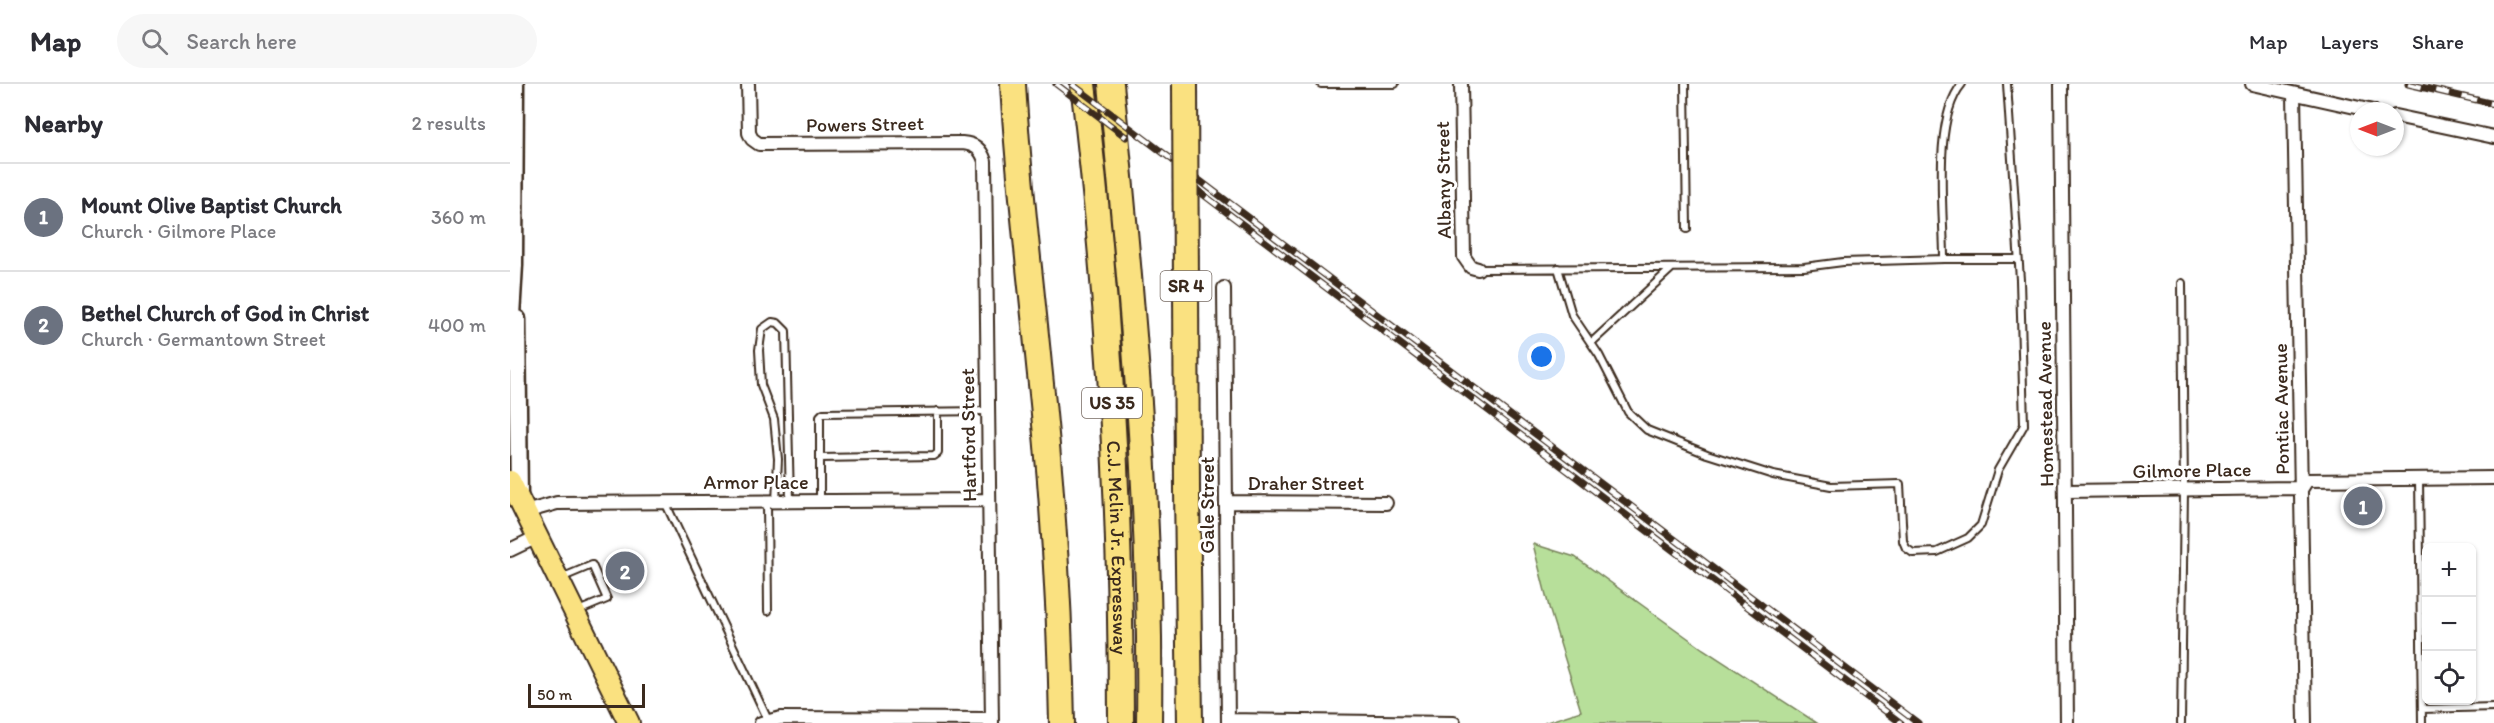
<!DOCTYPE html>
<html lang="en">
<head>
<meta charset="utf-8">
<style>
	:root { --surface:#fff; --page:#f7f7f7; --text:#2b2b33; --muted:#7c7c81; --line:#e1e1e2; --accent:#3b2a1e }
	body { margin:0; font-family:Itim,sans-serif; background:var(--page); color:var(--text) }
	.controls { position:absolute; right:18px; bottom:18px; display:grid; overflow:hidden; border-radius:9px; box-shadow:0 2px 4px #0004 }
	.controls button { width:54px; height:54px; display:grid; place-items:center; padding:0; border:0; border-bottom:2px solid var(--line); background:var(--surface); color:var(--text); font:30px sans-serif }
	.compass { position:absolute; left:1840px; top:18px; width:54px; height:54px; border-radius:50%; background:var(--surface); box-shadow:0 2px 4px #0004; rotate:270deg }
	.scale { position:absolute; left:18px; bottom:15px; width:117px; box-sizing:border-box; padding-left:6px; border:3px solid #3b2a1e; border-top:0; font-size:16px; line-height:21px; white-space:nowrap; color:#3b2a1e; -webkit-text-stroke:4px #fff; paint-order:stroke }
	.you { position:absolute; left:1032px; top:273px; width:21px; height:21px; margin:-15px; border:4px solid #fff; border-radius:50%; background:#1a73e8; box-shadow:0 0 0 9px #1a73e833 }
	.badge { display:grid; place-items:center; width:39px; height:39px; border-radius:50%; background:var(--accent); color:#fff; font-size:20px; font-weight:700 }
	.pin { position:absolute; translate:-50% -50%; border:3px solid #fff; box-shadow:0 2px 6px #0006 }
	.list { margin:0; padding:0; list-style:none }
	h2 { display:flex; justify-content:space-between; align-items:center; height:78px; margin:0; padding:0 24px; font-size:26px }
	h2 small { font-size:20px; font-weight:400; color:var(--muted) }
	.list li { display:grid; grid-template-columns:39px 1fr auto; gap:18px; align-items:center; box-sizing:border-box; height:108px; padding:0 24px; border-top:2px solid var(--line) }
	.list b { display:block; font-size:22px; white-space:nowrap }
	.list p { margin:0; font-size:20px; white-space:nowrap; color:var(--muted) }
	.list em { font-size:20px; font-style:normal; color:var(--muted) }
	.icon { flex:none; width:33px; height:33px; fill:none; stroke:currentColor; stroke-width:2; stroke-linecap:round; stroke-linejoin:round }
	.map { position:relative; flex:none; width:1984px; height:639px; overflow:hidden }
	header { display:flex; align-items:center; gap:36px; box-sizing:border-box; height:84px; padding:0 30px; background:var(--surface); border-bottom:2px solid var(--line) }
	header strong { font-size:28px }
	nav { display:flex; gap:33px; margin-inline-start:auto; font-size:21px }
	.search { width:420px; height:54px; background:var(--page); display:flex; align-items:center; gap:15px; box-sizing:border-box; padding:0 21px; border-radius:33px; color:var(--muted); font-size:22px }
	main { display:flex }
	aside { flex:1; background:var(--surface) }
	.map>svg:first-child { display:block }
	.green { fill:#b7df9a; stroke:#79845c; stroke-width:1.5 }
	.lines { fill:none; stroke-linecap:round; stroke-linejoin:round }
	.service-casing { stroke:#3b2a1e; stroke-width:10 }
	.minor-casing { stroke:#3b2a1e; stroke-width:16 }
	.tertiary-casing { stroke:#3b2a1e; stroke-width:21 }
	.primary-casing { stroke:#3b2a1e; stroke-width:24 }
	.motorway-casing { stroke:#3b2a1e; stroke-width:28 }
	.service { stroke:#fff; stroke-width:6 }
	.minor { stroke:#fff; stroke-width:12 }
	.tertiary { stroke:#fff; stroke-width:16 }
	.primary { stroke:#fae180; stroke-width:20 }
	.motorway { stroke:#fae180; stroke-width:24 }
	.rail-casing { stroke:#3b2a1e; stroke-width:7 }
	.rail { stroke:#fff; stroke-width:4.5; stroke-dasharray:14; stroke-linecap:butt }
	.motorway-bridge-casing { stroke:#3b2a1e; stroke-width:28; stroke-linecap:butt }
	.motorway-bridge { stroke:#fae180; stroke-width:24 }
	.labels { text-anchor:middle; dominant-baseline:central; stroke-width:6; stroke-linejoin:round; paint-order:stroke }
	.shield { fill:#fff; stroke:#766a62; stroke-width:1.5 }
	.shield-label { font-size:18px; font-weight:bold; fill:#3b2a1e }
	.street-label { font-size:20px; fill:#3b2a1e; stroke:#fff }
</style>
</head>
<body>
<header>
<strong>Map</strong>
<div class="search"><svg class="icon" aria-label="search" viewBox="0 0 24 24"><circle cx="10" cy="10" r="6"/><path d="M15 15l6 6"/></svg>Search here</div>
<nav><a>Map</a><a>Layers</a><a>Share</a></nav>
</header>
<main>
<aside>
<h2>Nearby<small>2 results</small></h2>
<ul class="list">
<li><span class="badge" style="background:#6b7280">1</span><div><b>Mount Olive Baptist Church</b><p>Church · Gilmore Place</p></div><em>360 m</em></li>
<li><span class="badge" style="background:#6b7280">2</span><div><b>Bethel Church of God in Christ</b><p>Church · Germantown Street</p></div><em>400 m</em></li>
</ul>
</aside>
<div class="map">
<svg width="1984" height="639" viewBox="0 0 1984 639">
	<rect width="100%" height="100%" fill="#fff"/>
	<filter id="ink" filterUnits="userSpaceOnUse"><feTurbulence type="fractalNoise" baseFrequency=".0167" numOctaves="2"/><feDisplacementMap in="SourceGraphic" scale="12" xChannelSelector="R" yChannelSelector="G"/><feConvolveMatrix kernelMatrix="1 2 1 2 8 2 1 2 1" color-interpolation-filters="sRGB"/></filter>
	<g filter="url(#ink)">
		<path class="green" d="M 1023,460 L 1065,473 L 1193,565 L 1307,639 L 1034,639 L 1071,627 L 1040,527 Z"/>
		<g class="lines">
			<defs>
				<path id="service" d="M 811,0 L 885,0
					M 1175,0 L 1177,145
					M 1434,175 L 1508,175
					M 1048,184 L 1062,231 L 1089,271 L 1118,328 L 1137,346 L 1197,370 L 1263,391 L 1321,402 L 1390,400 L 1393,457 L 1396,464 L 1403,469 L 1427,468 L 1458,454 L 1471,441 L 1488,386 L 1514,341 L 1510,196 L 1497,0
					M 968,185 L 1294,183 L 1333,178 L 1434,175 C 1434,128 1422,35 1452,0
					M 1081,259 L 1162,184
					M 310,374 L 424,372 L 428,369 L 428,327
					M 1909,394 L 1912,639
					M 310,417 L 310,332 L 313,329 L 477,327
					M 155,418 L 259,638
					M 257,418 L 258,527
					M 266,418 L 268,375 L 264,335 L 251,301 L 249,266 L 252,245 L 262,238 L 268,239 L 276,247 L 280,417
					M 51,494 L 82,481 L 97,515 L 68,527
					M 1912,625 L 1984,623
					M 1671,639 L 1674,406 L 1672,199"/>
				<path id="minor" d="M 238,0 L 239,49 L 242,55 L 249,60 L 452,59 C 465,60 471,65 475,77 L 482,639
					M 951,0 L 954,173 L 961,183 L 968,185
					M 1551,0 L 1557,639
					M 1742,0 L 1863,27
					M 1784,10 L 1795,639
					M 1885,32 L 1984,53
					M 714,204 L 718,639
					M 1556,407 L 1792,404 L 1797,396 L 1984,394
					M 716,418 L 876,419
					M 15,428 L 47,419 L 478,416
					M 0,466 L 27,453
					M 718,636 L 944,639
					M 251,639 L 271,634 L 482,635"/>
				<path id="tertiary" d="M 7,235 L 9,413
					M 0,249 L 4,181 L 5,0"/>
				<path id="primary" d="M 0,397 L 119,639"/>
				<g id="motorway">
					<path d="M 503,0 C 508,94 520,187 529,281 C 542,400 550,519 552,639"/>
					<path id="s1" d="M 573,0 C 599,212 611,425 611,639"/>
					<path d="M 601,0 C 622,212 642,425 639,639"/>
					<path d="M 677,405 L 680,639"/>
				</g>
			</defs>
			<use href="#service" class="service-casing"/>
			<use href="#minor" class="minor-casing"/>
			<use href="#tertiary" class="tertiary-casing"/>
			<use href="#primary" class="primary-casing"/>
			<use href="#motorway" class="motorway-casing"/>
			<use href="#service" class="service"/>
			<use href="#minor" class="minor"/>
			<use href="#tertiary" class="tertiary"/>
			<use href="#primary" class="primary"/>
			<use href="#motorway" class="motorway"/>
			<defs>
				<path id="rail" d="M 546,0 L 616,53
					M 562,0 L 1408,639
					M 1898,0 L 1984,20
					M 674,96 L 1391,639"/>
			</defs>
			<use href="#rail" class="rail-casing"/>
			<use href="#rail" class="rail"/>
			<defs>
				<path id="motorway-bridge" d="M 675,0 L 677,405"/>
			</defs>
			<use href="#motorway-bridge" class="motorway-bridge-casing"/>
			<use href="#motorway-bridge" class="motorway-bridge"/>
		</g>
	</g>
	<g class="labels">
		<g class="shield">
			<rect x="650.5" y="187" width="51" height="30" rx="4.5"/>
			<rect x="572" y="304" width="60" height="30" rx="4.5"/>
		</g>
		<g class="shield-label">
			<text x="676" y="202">SR 4</text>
			<text x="602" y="319">US 35</text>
		</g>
		<g class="street-label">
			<text transform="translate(355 40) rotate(-1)">Powers Street</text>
			<text transform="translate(933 96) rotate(-91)">Albany Street</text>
			<text transform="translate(1535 320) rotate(-91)">Homestead Avenue</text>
			<text transform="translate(1771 325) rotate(-91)">Pontiac Avenue</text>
			<text transform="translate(458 351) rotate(-91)">Hartford Street</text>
			<text transform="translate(1682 386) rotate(-1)">Gilmore Place</text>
			<text x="246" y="398">Armor Place</text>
			<text x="796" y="399">Draher Street</text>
			<text transform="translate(697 421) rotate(-90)">Gale Street</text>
			<text stroke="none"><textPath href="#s1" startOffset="465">C.J. Mclin Jr. Expressway</textPath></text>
		</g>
	</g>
</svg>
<div class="controls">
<button>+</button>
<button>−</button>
<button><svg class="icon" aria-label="locate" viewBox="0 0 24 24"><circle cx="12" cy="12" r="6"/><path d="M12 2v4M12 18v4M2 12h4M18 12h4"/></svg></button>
</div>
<svg class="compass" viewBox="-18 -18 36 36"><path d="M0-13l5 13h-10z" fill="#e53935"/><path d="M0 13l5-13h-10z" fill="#7c7c81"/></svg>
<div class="scale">50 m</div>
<div class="you"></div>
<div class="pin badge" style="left:1853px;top:422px;background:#6b7280">1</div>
<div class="pin badge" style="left:115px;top:487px;background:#6b7280">2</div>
</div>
</main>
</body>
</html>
